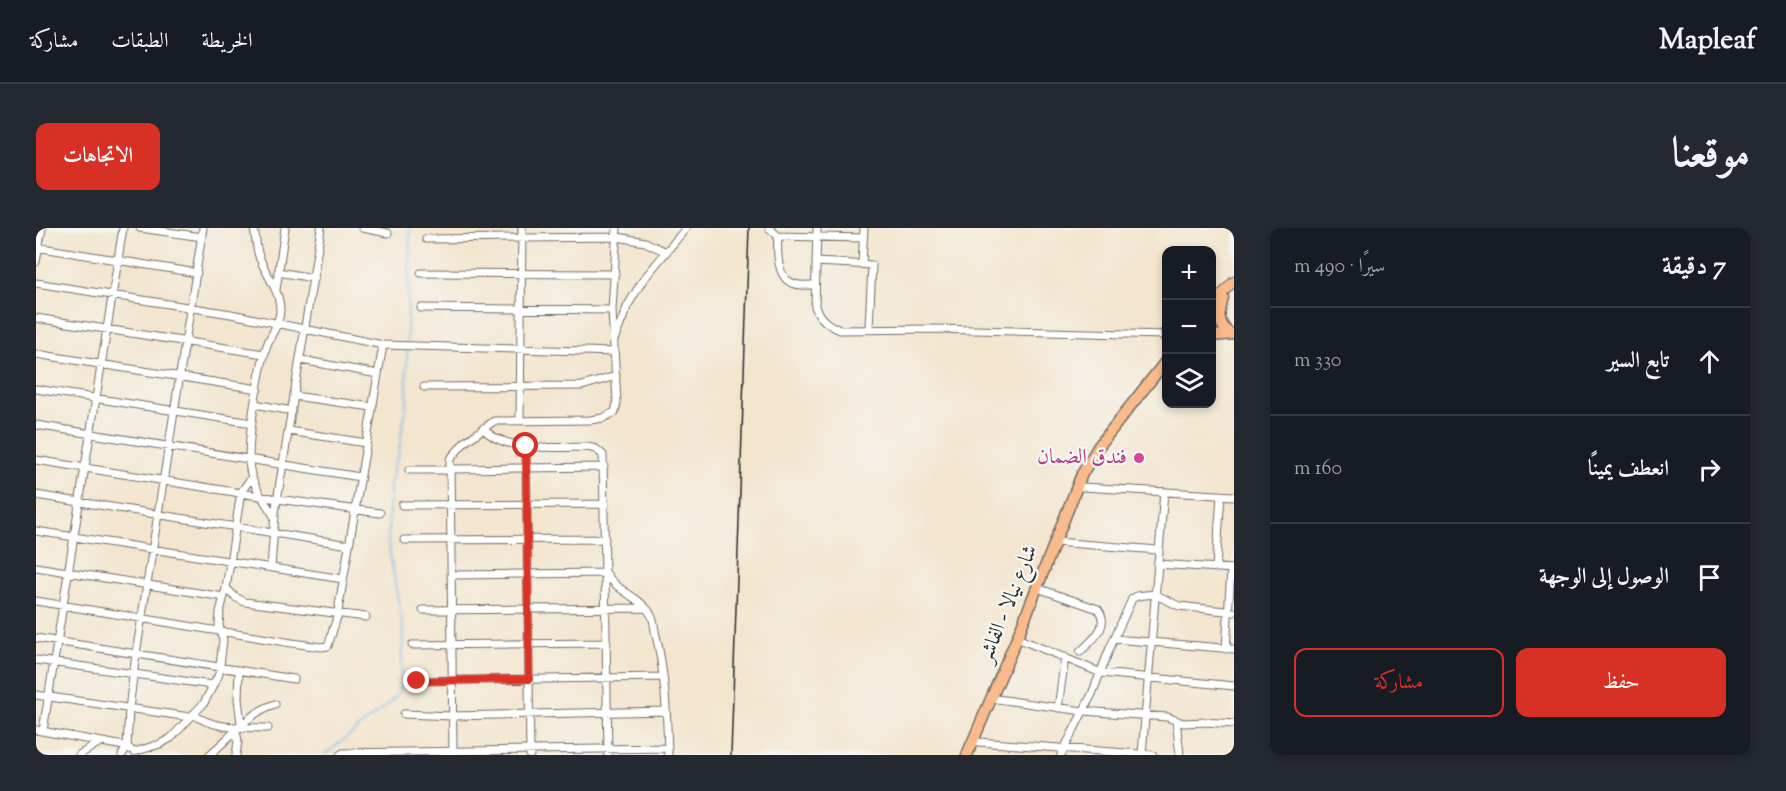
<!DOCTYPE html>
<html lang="ar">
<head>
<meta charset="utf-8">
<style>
	:root { --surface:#171b24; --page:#242831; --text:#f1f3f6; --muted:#9ea1a6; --line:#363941; --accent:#d93025 }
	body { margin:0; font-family:"Sorts Mill Goudy",Amiri,serif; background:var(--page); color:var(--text); direction:rtl }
	.controls { position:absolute; right:18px; top:18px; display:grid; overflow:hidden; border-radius:12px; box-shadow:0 3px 9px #0003 }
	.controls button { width:54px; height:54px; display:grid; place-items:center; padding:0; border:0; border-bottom:2px solid var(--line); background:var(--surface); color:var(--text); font:30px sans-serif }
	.stop { position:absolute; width:18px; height:18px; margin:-14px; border:4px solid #d93025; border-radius:50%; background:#fff }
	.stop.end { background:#d93025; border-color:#fff; box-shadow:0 2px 6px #0008 }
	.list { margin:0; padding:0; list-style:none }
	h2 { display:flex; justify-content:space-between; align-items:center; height:78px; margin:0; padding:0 24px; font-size:26px }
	h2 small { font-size:20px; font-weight:400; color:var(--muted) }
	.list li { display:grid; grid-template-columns:39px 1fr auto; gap:18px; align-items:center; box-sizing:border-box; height:108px; padding:0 24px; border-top:2px solid var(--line) }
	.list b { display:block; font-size:22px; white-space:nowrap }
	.list em { font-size:20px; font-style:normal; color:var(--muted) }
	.actions { display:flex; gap:12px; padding:18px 24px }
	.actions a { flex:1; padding:14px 0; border:2px solid var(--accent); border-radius:12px; text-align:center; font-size:21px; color:var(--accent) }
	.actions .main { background:var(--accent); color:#fff }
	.icon { flex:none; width:33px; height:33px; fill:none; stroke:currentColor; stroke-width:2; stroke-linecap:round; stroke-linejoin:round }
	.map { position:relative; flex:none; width:1198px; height:527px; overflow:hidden; direction:ltr; border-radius:12px }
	header { display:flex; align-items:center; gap:36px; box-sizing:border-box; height:84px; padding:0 30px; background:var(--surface); border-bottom:2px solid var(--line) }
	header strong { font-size:28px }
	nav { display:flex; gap:33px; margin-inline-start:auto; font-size:21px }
	.intro { display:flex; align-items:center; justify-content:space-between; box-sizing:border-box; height:144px; padding:0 36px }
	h1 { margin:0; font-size:42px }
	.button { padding:15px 27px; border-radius:12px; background:var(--accent); color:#fff; font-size:21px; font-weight:700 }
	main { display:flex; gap:36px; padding:0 36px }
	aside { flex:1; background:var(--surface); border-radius:12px; box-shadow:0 3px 9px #0003 }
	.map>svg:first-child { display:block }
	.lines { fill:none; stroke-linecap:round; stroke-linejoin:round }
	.stream { stroke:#74b6e9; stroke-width:1.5 }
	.minor-casing { stroke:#716c64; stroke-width:9 }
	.major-casing { stroke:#716c64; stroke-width:11 }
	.highway-casing { stroke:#716c64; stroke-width:13 }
	.minor { stroke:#fff; stroke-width:7 }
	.major { stroke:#fabb8c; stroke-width:9 }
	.highway { stroke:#fabb8c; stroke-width:10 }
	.rail { stroke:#2b2b2b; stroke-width:1.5 }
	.route { stroke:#d93025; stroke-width:8 }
	.hotel-dot { fill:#d1479c; stroke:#f6f6f2; stroke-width:2 }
	.labels { text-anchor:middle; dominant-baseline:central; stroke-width:4.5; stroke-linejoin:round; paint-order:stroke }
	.hotel-label { font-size:21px; fill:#b23c85; stroke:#f6f6f2; text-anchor:end }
	.street-label { font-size:21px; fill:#2b2b2b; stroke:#f6f6f2 }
</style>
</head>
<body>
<header>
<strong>Mapleaf</strong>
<nav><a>الخريطة</a><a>الطبقات</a><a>مشاركة</a></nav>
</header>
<div class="intro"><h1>موقعنا</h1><a class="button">الاتجاهات</a></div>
<main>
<aside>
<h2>7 دقيقة<small>سيرًا · 490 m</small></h2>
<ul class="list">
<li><svg class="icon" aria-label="ahead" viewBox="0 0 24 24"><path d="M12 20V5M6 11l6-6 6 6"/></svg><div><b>تابع السير</b></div><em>330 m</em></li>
<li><svg class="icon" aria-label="right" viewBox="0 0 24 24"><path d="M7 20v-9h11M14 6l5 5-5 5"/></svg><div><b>انعطف يمينًا</b></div><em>160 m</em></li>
<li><svg class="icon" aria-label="arrive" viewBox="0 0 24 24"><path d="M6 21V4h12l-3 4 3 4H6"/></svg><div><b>الوصول إلى الوجهة</b></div></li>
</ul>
<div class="actions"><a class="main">حفظ</a><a>مشاركة</a></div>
</aside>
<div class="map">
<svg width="1198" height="527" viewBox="0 0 1198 527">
	<rect width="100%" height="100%" fill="#f6f6f2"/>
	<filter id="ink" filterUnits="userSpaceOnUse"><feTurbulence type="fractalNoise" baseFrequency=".0167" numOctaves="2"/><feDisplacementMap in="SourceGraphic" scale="12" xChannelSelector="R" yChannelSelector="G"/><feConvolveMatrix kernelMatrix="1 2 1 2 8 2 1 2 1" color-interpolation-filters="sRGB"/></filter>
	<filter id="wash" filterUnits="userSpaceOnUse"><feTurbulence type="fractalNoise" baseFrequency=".008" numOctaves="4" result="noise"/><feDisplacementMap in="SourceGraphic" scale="24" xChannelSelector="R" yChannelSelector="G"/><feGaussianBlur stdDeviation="1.35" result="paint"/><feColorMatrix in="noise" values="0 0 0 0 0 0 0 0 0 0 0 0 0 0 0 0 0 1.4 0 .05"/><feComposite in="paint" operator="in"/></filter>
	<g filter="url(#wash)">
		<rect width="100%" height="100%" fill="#f3e5ce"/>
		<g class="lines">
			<path class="stream" d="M 371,115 L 374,0
				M 288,527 L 353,476 L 362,466 L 365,454 L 367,401 L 352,315 L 354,257 L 359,233 L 362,229 L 371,171 L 371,120"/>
		</g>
	</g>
	<g filter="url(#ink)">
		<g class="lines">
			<defs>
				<path id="minor" d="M 104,0 L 166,9
					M 218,0 C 220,10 220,22 224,31 C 231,48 244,63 244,82 C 244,97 234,106 230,120 C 223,145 208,222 215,246 C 219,262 231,276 239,290
					M 326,0 L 352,5
					M 733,0 L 742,8 L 827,10
					M 781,0 L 779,79 C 784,91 792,97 804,102 L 898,101 L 1130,107
					M 742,8 C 741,22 740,52 759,56 C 765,58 773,57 779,57
					M 390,11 L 582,9 L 609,14 L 630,24
					M 0,19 L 161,45
					M 0,34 L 6,0
					M 780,34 L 836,37 L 833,100
					M 826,36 L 828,0
					M 242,44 L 278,50
					M 385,45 L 579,46
					M 0,55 L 195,86 L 347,117 L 578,124
					M 240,62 L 249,0
					M 385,80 L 576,82
					M 0,90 L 228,126
					M 578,112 L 592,77 L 607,52 L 650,0
					M 0,126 L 222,161
					M 265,132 L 342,146
					M 388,159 L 546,158 L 580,148
					M 0,161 L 216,195
					M 258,168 L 336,179
					M 219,176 L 256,183
					M 484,193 L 486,0
					M 0,197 L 324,249
					M 447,200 C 468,225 521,219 551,219 L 560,221 L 567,227 L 572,527
					M 253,203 L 330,215
					M 490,218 L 494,527
					M 0,232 L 242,271 L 344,285
					M 414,241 L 568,239
					M 373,242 L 414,242
					M 1046,259 L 1198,268
					M 0,267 L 313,317
					M 366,277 L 569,276
					M 0,303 L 307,351
					M 368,312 L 569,311
					M 1019,314 L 1122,322
					M 1121,336 L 1198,341
					M 0,339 L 188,369
					M 235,340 L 239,285 L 285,0
					M 1180,340 L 1185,267
					M 415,347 L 570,345 C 581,364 603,368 614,385 C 618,390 618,397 619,403 C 629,443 631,486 632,527
					M 190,360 L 199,369 L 209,374 L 330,389
					M 1001,360 L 1062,381 C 1075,399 1056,412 1044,424
					M 0,373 L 256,415 L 285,419 L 292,418 L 301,389 L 347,117
					M 387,382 L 609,380
					M 0,410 L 258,451
					M 981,410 L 1065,445 L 1198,458
					M 1078,411 L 1198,421
					M 376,417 L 571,415
					M 1190,421 L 1195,341
					M 0,432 L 176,457
					M 203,442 L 202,471 L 205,496
					M 381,453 L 627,449
					M 0,467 L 154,489
					M 961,471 L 1047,483 L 1131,489 L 1147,495 L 1170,494 L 1198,496
					M 1022,480 L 1029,429
					M 157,486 C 178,502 206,499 232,500
					M 368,486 L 416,488 L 630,483
					M 1140,492 L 1144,527
					M 0,502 L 88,518 L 94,521
					M 7,503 L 87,0
					M 200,503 L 202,513 L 200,527
					M 943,514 L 1117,527
					M 98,524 L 124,516 L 135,510 L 168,475 L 183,446 L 187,412 L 183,398 L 184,384 L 190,360 L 205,264 L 216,249
					M 1106,526 L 1128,264
					M 43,527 L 64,514
					M 86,527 L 91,519 L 93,481 L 100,426 L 167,0
					M 173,527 C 196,509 210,486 239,476
					M 304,527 L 307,525 L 632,520
					M 417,527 L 414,231 L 429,214 L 458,193 L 554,192 L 567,190 L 579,184 L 581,175 L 576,82 L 581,0
					M 1025,527 L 1056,466 L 1074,420 L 1096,371 L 1101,368 L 1118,366 L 1143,378 L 1198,384"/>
				<path id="major" d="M 1176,77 L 1198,53"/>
				<path id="highway" d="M 1187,70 C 1183,85 1180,93 1192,104
					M 1129,106 L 1130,109
					M 1176,108 L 1198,106
					M 931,527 L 981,410 L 1046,246 L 1062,219 L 1130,133"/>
			</defs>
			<use href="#minor" class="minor-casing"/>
			<use href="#major" class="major-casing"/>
			<use href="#highway" class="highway-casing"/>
			<use href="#minor" class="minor"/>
			<use href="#major" class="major"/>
			<use href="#highway" class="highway"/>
			<path class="rail" d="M 695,527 L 713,0"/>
		</g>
	</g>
	<g class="lines" filter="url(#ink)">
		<path class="route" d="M 381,453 L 493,451 L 490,218"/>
	</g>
	<circle class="hotel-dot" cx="1103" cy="230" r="6"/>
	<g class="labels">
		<g class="hotel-label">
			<text x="1091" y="230">فندق الضمان</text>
		</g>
		<g class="street-label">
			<text transform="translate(973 376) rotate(-68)">شارع نيالا - الفاشر</text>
		</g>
	</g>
</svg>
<div class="controls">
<button>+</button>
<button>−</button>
<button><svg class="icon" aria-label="layers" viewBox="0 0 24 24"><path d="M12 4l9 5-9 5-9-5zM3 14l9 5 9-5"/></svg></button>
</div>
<div class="stop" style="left:490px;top:218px"></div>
<div class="stop end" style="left:381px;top:453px"></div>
</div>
</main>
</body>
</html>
